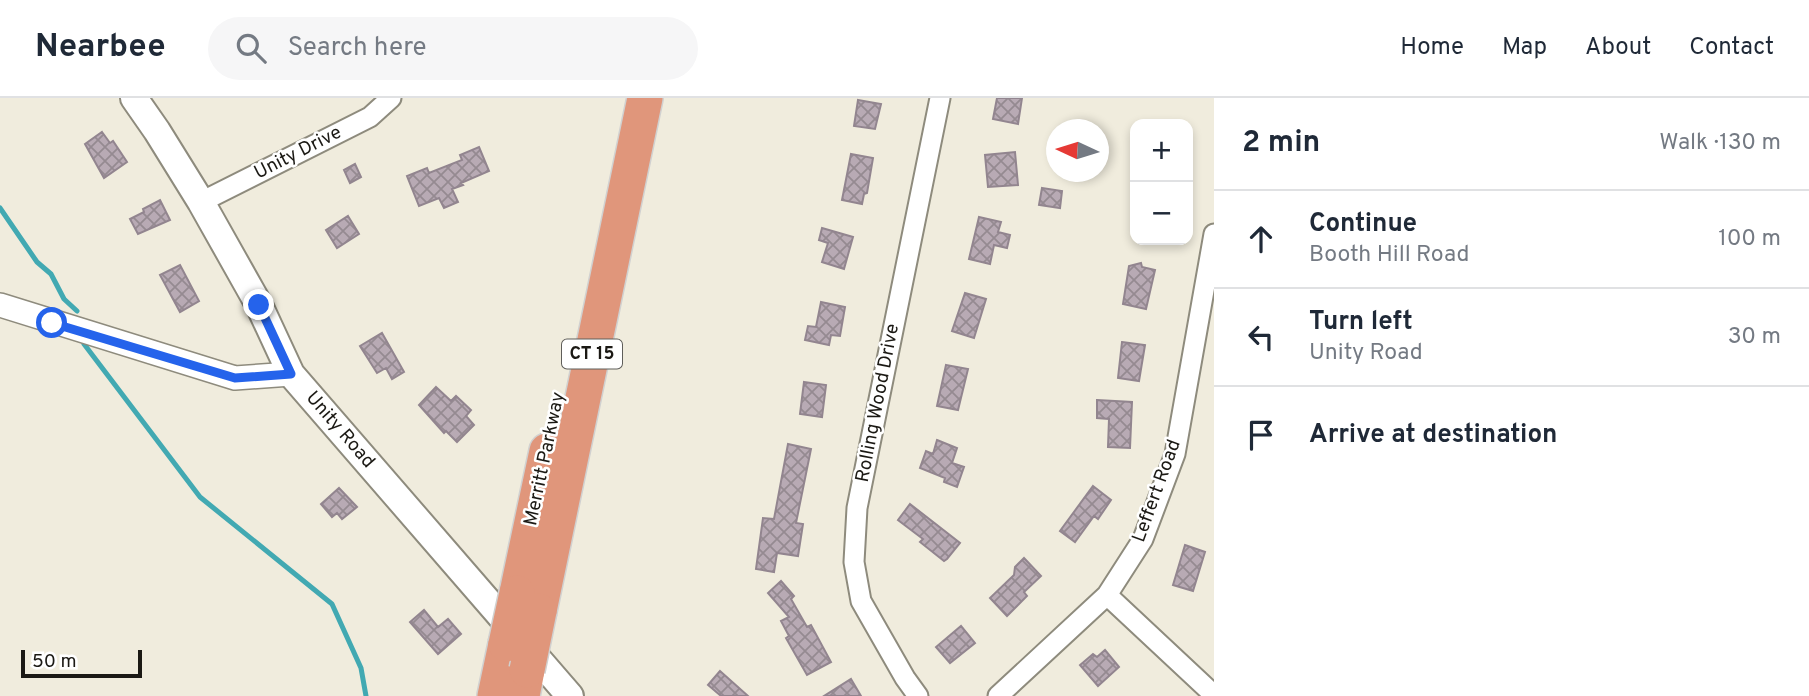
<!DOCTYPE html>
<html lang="en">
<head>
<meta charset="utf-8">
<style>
	:root { --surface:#fff; --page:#f6f6f7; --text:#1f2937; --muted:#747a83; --line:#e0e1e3 }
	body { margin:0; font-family:Overpass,sans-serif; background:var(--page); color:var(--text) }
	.controls { position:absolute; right:21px; top:21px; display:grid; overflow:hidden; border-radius:14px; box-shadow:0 4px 10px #0003 }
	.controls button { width:63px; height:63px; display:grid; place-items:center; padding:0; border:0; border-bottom:2px solid var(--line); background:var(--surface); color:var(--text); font:35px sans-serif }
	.compass { position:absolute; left:1046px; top:21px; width:63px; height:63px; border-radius:50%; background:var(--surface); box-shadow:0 4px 10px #0003; rotate:274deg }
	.scale { position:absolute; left:21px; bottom:18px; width:121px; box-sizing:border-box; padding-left:7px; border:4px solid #1b1914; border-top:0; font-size:19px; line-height:24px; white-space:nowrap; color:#1b1914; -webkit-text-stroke:5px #fff; paint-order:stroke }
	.stop { position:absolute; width:21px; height:21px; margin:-16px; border:5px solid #2563eb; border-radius:50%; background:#fff }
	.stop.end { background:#2563eb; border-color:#fff; box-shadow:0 2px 7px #0008 }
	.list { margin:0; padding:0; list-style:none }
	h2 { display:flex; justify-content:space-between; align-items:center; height:91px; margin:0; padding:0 28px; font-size:30px }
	h2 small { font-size:23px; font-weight:400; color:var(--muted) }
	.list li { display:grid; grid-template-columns:46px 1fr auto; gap:21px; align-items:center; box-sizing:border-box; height:98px; padding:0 28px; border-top:2px solid var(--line) }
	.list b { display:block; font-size:26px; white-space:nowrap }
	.list p { margin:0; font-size:23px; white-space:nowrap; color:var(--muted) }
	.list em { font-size:23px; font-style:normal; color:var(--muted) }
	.icon { flex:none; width:38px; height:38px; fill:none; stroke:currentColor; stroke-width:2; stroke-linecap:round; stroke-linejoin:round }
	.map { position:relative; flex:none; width:1214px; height:598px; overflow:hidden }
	header { display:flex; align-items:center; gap:42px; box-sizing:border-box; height:98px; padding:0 35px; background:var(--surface); border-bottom:2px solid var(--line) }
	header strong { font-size:33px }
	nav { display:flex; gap:38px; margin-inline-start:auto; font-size:24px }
	.search { width:490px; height:63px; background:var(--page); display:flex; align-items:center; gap:18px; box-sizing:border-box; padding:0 24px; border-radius:38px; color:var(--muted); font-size:26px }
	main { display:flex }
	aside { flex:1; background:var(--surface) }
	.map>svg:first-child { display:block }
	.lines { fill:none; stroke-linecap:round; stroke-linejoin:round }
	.stream { stroke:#42a9b2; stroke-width:5 }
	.building { fill:url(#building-cross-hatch); stroke:#92858f; stroke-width:2 }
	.minor-casing { stroke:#8e8b7d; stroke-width:23 }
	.tertiary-casing { stroke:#8e8b7d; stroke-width:26 }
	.secondary-casing { stroke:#8e8b7d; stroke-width:30 }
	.motorway-casing { stroke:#d1d1d0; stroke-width:38 }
	.minor { stroke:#fff; stroke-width:19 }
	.tertiary { stroke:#fff; stroke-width:23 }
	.secondary { stroke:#fff; stroke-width:26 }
	.motorway { stroke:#e0967b; stroke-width:35 }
	.motorway-bridge-casing { stroke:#d1d1d0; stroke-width:38; stroke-linecap:butt }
	.motorway-bridge { stroke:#e0967b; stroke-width:35 }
	.route { stroke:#2563eb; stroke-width:9 }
	.labels { text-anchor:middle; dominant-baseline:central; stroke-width:5; stroke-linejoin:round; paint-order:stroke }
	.shield { fill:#fff; stroke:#5f5e5a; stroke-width:2 }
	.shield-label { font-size:18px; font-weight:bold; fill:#1b1914 }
	.street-label { font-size:19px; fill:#1b1914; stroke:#fff }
</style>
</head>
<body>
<header>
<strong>Nearbee</strong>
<div class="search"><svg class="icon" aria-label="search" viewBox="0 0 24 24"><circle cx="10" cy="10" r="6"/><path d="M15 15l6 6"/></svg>Search here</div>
<nav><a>Home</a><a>Map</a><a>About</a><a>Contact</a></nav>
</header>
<main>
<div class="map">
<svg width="1214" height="598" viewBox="0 0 1214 598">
	<defs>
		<pattern id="building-cross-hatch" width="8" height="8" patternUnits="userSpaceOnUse" patternTransform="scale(1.75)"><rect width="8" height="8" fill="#b8aab4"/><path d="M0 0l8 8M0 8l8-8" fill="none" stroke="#958a91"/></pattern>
	</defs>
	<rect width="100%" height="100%" fill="#f0ecdd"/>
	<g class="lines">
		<path class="stream" d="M 0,110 L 37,164 L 51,176 L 64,201 L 77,213
			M 84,246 L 200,399 L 332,506 L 361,570 L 366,598"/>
	</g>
	<path class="building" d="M 997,0 L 1022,0 L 1018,26 L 993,21 Z
		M 858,2 L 881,6 L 875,31 L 854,28 Z
		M 102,34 L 110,45 L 113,43 L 127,64 L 104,80 L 85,46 Z
		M 479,49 L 489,73 L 461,85 L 463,87 L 452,91 L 458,104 L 444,110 L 439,100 L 419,108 L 407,78 L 427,70 L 429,75 L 462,62 L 460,57 Z
		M 1015,54 L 1018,87 L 988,89 L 985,57 Z
		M 851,56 L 873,60 L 867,95 L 864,96 L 862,106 L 842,102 Z
		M 355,66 L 361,79 L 350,85 L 344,72 Z
		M 1042,90 L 1062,93 L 1060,110 L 1039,107 Z
		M 160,102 L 170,122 L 138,136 L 130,121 L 144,114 L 143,111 Z
		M 348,118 L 359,136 L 337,150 L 326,132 Z
		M 979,119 L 1001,124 L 998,134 L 1010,137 L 1007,150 L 994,147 L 990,166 L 969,161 Z
		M 822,130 L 853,139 L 844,171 L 822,164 L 828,145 L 819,142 Z
		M 1141,165 L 1142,169 L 1155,172 L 1146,211 L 1123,206 L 1129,168 Z
		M 180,167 L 199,203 L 180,214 L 160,177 Z
		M 965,195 L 986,201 L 974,240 L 952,233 Z
		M 821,204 L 845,209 L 840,238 L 831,237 L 829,247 L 805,242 L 808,228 L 816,229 Z
		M 382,235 L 404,274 L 392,281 L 386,270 L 377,275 L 360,248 Z
		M 1122,244 L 1145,247 L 1139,283 L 1118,280 Z
		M 946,267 L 968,271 L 958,312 L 937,308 Z
		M 804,284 L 826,287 L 822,319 L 800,316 Z
		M 436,289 L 451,303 L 456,298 L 471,312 L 466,318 L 474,327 L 457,344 L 446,333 L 444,335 L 419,307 Z
		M 1097,302 L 1132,304 L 1130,350 L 1108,349 L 1109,321 L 1097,320 Z
		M 937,342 L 957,350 L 952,365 L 964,369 L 957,389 L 944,384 L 945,380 L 920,370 L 926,353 L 933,356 Z
		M 788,346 L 811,351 L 796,425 L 803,426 L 798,458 L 777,455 L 774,474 L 756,471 L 763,420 L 774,421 Z
		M 1093,388 L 1111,402 L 1098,421 L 1094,418 L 1075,444 L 1060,433 Z
		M 339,390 L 357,409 L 342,421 L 337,415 L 332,419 L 321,406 Z
		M 910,406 L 960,445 L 947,461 L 944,463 L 920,444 L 923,441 L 898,422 Z
		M 1185,447 L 1205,454 L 1193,493 L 1173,487 Z
		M 1024,460 L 1041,478 L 1024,494 L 1027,498 L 1007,518 L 990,500 L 1014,477 L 1015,469 Z
		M 781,483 L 794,498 L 791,501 L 807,529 L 811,527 L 831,564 L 807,577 L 786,540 L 789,538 L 781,523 L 789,519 L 768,495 Z
		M 424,512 L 438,529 L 448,521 L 461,536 L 438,556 L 410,524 Z
		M 961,528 L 975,545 L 950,565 L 936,549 Z
		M 1105,552 L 1119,569 L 1098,588 L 1080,567 L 1093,556 L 1097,559 Z
		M 720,573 L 748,598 L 721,598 L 708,587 Z
		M 851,581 L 861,598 L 824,598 Z"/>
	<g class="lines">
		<defs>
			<path id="minor" d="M 201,104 L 370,19 L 391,0
				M 1107,497 L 1214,597
				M 918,598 L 905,580 L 861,503 L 854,464 L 857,410 L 940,0
				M 998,598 L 1107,497 L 1143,441 L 1175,356 L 1214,136"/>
			<path id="tertiary" d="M 0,207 L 235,280 L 291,276"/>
			<path id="secondary" d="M 134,0 L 157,33 L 201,104 L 259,207 L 291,276 L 570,598"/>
			<path id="motorway" d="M 517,495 L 547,353
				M 539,513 L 645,0
				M 495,598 L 506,546
				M 522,598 L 527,572"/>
		</defs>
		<use href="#minor" class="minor-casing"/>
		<use href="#tertiary" class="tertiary-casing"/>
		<use href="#secondary" class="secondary-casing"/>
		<use href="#motorway" class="motorway-casing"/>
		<use href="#minor" class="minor"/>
		<use href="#tertiary" class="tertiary"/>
		<use href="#secondary" class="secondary"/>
		<use href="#motorway" class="motorway"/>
		<defs>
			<path id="motorway-bridge" d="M 506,546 L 517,495
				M 527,572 L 539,513"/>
		</defs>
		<use href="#motorway-bridge" class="motorway-bridge-casing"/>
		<use href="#motorway-bridge" class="motorway-bridge"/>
	</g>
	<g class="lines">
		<path class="route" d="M 52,225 L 235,280 L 291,276 L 259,207"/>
	</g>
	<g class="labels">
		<rect class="shield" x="562" y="241.5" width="60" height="29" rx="5"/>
		<g class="shield-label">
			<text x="592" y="256">CT 15</text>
		</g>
		<g class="street-label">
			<text transform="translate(298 55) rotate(-27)">Unity Drive</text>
			<text transform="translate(878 305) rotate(-79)">Rolling Wood Drive</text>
			<text transform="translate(340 332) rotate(49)">Unity Road</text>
			<text transform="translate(545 361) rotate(-78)">Merritt Parkway</text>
			<text transform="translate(1157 393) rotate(-70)">Leffert Road</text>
		</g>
	</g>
</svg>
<div class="controls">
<button>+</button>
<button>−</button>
</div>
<svg class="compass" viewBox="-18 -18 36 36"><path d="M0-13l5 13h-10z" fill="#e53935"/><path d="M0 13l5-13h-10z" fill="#747a83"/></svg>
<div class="scale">50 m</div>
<div class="stop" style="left:52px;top:225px"></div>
<div class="stop end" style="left:259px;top:207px"></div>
</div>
<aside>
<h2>2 min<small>Walk · 130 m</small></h2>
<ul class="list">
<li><svg class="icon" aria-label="ahead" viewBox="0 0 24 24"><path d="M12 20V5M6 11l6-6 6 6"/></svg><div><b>Continue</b><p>Booth Hill Road</p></div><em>100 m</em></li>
<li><svg class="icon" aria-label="left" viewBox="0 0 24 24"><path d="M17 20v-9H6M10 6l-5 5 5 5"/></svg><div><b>Turn left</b><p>Unity Road</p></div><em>30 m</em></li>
<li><svg class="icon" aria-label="arrive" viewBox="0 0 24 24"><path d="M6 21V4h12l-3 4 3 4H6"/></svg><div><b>Arrive at destination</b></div></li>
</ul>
</aside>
</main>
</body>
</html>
